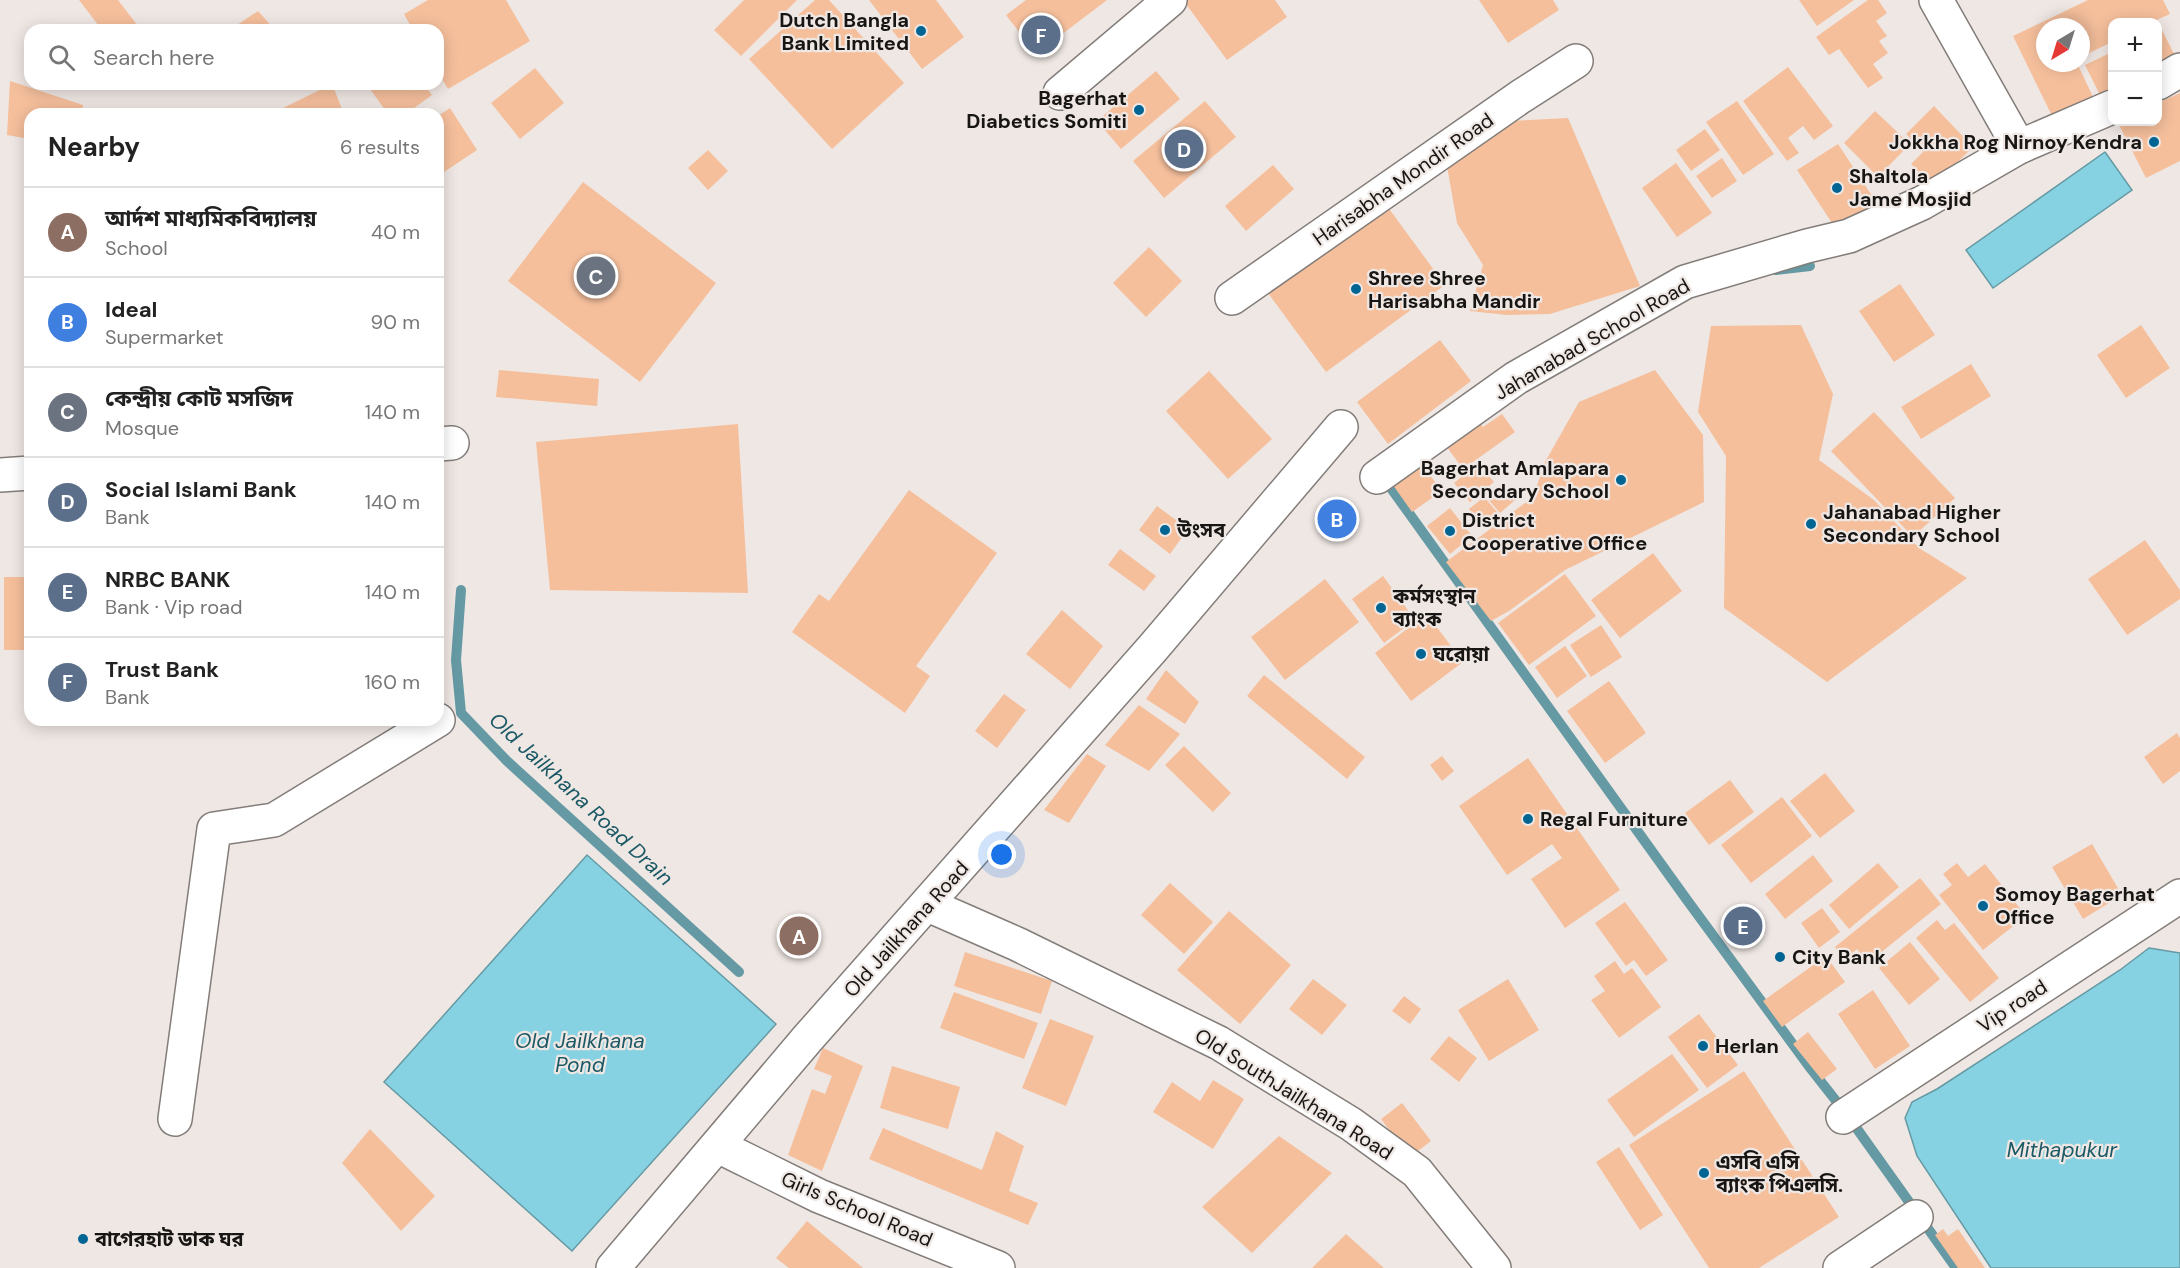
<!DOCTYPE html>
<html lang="en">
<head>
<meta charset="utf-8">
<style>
	:root { --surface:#fff; --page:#f2f2f2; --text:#222; --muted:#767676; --line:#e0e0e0; --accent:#016594 }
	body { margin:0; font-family:"DM Sans","Noto Sans Bengali",sans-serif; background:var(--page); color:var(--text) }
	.controls { position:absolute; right:18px; top:18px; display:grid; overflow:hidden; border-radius:12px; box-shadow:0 3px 15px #0003 }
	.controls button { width:54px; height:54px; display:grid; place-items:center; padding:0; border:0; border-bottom:2px solid var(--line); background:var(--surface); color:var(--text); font:30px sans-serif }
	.compass { position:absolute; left:2036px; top:18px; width:54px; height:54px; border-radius:50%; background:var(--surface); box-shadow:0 3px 15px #0003; rotate:218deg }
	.you { position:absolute; left:1002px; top:855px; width:21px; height:21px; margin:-15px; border:4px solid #fff; border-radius:50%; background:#1a73e8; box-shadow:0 0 0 9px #1a73e833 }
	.badge { display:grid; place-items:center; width:39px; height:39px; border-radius:50%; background:var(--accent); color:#fff; font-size:20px; font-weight:700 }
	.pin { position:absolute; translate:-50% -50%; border:3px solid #fff; box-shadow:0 2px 6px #0006 }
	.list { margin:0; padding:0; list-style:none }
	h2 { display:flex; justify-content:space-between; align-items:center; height:78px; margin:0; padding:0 24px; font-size:26px }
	h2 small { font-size:20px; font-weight:400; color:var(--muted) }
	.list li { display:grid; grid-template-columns:39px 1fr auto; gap:18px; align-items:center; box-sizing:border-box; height:90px; padding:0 24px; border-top:2px solid var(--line) }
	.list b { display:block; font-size:22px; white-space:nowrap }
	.list p { margin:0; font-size:20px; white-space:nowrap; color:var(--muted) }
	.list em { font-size:20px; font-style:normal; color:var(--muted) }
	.icon { flex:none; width:33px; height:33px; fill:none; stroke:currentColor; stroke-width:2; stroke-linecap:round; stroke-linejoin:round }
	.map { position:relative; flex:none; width:2180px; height:1268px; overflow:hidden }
	.search { position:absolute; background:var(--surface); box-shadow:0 3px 15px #0003; left:24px; top:24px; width:420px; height:66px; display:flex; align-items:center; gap:15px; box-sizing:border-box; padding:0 21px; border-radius:18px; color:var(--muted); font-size:22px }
	.panel { position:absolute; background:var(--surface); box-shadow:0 3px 15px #0003; left:24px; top:108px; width:420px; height:618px; border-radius:18px }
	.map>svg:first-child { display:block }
	.water { fill:#86d2e2; stroke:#659aa4; stroke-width:1.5 }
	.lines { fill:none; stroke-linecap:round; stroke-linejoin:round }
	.stream { stroke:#659aa4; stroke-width:10 }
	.building { fill:#f5bf9c }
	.minor-casing { stroke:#837d79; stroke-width:36 }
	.tertiary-casing { stroke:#837d79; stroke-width:36 }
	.secondary-casing { stroke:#837d79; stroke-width:36 }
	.minor { stroke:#fff; stroke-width:33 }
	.tertiary { stroke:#fff; stroke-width:33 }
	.secondary { stroke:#fff; stroke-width:33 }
	.poi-dot { fill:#016594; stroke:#efe7e3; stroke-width:2 }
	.labels { text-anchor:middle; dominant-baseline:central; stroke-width:4.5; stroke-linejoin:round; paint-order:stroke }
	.poi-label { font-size:20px; font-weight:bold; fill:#181614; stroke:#efe7e3; text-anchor:start }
	.street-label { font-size:20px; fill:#181614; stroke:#efe7e3 }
	.water-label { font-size:21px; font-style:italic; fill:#1a5965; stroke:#efe7e3 }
</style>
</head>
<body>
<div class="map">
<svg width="2180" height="1268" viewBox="0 0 2180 1268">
	<rect width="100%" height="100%" fill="#efe7e3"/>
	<path class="water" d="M 2105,152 L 2132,190 L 1993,288 L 1966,250 Z
		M 587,855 L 776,1024 L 572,1251 L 384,1082 Z
		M 2149,948 L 2180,953 L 2180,1268 L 1991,1268 L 1917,1156 L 1905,1118 L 1912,1102 L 1937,1089 L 2120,970 Z"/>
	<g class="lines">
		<path class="stream" d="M 1776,270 L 1810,266
			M 1383,477 L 1687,900 L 1811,1069 L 1844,1111
			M 461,590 L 456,660 L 461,713 L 507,761 L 739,972
			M 1853,1118 L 1850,1119 L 1956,1268"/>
	</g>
	<path class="building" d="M 79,0 L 118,0 L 141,30 L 102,30 Z
		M 428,0 L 506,0 L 530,41 L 448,89 L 438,72 L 438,30 L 413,30 L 404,14 Z
		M 744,0 L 797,0 L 741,56 L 714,30 Z
		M 815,0 L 829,0 L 904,83 L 832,149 L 749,59 Z
		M 869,0 L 936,0 L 964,37 L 922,69 Z
		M 1026,0 L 1107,0 L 1036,54 L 1006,15 Z
		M 1183,0 L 1275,0 L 1287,17 L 1227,60 Z
		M 1479,0 L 1553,0 L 1559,10 L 1508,43 Z
		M 1799,0 L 1854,0 L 1817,26 Z
		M 1868,0 L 1878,0 L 1887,13 L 1876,21 L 1887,36 L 1879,41 L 1888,53 L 1873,64 L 1883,78 L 1868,88 L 1839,49 L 1829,55 L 1816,37 Z
		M 2088,0 L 2163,0 L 2170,14 L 2152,22 L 2112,22 L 2112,42 L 2081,57 L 2081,27 L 2045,27 L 2045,63 L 2077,63 L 2095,101 L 2054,120 L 2013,36 Z
		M 258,11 L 275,30 L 241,30 L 237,25 Z
		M 2161,28 L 2177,60 L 2158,70 L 2158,30 Z
		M 2112,52 L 2112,92 L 2101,97 L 2085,65 Z
		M 1788,67 L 1833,126 L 1814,140 L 1803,126 L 1788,138 L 1799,153 L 1787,161 L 1743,101 Z
		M 535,68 L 564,103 L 520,139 L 491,103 Z
		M 1156,71 L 1180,99 L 1121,149 L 1097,121 Z
		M 10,81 L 83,105 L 83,114 L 30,114 L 30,139 L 7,135 Z
		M 332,84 L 344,114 L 286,114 L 283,108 Z
		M 378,84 L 424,84 L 432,95 L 406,114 L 388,114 L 370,89 Z
		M 2180,93 L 2180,161 L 2146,178 L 2118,123 L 2158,122 L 2158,103 Z
		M 1205,101 L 1236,137 L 1164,198 L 1133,161 Z
		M 1737,101 L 1774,154 L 1743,175 L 1706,122 Z
		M 1934,106 L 1973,147 L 1933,186 L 1911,164 L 1923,152 L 1906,134 Z
		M 450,108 L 477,150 L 438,176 L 438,116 Z
		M 1875,111 L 1910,144 L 1878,177 L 1844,143 Z
		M 1568,118 L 1640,286 L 1550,314 L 1507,315 L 1470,311 L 1483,265 L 1457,223 L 1447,166 L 1510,121 Z
		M 1705,129 L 1720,150 L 1691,171 L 1676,150 Z
		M 1838,144 L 1878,205 L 1838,232 L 1797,170 Z
		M 708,150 L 728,171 L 708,190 L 688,168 Z
		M 1722,158 L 1737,181 L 1712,198 L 1696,176 Z
		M 1676,163 L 1712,213 L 1677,237 L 1642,188 Z
		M 1273,165 L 1294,189 L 1246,231 L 1225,206 Z
		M 583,182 L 716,283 L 640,382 L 508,281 Z
		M 1387,206 L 1445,285 L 1326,372 L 1268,293 Z
		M 1149,247 L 1182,281 L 1146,317 L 1113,283 Z
		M 1900,284 L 1935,335 L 1894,362 L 1859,311 Z
		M 1801,325 L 1833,394 L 1819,460 L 1874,500 L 1919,548 L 1967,578 L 1827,682 L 1724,608 L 1726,456 L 1698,412 L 1711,326 Z
		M 2141,325 L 2170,368 L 2126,398 L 2097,355 Z
		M 1440,340 L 1471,381 L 1388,444 L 1357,402 Z
		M 1971,364 L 1991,396 L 1921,439 L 1901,407 Z
		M 499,370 L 599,379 L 597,406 L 496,397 Z
		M 1655,370 L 1703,435 L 1704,502 L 1565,570 L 1509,611 L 1491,621 L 1446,562 L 1533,497 L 1545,462 L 1579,402 Z
		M 1209,371 L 1272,439 L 1228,479 L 1166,411 Z
		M 1874,412 L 1955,498 L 1913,537 L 1831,451 Z
		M 1502,414 L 1515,432 L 1463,469 L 1441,439 L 1474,416 L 1483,427 Z
		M 738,424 L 748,593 L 550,590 L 536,442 Z
		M 1417,458 L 1442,491 L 1412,512 L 1388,478 Z
		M 1478,463 L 1494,482 L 1470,502 L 1454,483 Z
		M 1501,484 L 1515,500 L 1500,513 L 1486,497 Z
		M 909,490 L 997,553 L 916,666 L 930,676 L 905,713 L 792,632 L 819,594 L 829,601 Z
		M 1484,497 L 1498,513 L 1483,526 L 1469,509 Z
		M 1157,506 L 1188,529 L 1170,554 L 1139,530 Z
		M 1450,508 L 1472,536 L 1450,554 L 1427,526 Z
		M 2145,540 L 2180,590 L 2180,599 L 2127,635 L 2088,579 Z
		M 1120,549 L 1156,576 L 1144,591 L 1108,565 Z
		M 1653,553 L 1682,591 L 1620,638 L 1591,600 Z
		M 1565,574 L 1596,616 L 1529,665 L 1498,623 Z
		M 1383,576 L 1415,620 L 1384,643 L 1352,599 Z
		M 4,577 L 30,577 L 30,650 L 4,650 Z
		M 1325,579 L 1359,622 L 1285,680 L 1251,637 Z
		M 1062,610 L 1103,646 L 1070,689 L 1026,654 Z
		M 1427,614 L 1463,662 L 1411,701 L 1375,653 Z
		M 1601,625 L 1622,657 L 1591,677 L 1570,645 Z
		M 1565,646 L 1587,676 L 1557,698 L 1535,667 Z
		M 1166,670 L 1199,702 L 1185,724 L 1146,699 Z
		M 1264,675 L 1365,757 L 1347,779 L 1247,696 Z
		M 1609,681 L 1646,733 L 1605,763 L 1567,711 Z
		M 1004,694 L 1026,710 L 997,748 L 975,731 Z
		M 1139,705 L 1180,734 L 1149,771 L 1105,745 Z
		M 2177,733 L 2180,738 L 2180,771 L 2163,784 L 2144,757 Z
		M 1184,746 L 1231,793 L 1213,812 L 1165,765 Z
		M 1087,754 L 1106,766 L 1069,823 L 1044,810 Z
		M 1442,756 L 1454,771 L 1442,781 L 1430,765 Z
		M 1528,758 L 1620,890 L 1565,928 L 1531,879 L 1562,858 L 1552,844 L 1507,875 L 1459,806 Z
		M 1825,773 L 1855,811 L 1820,838 L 1790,801 Z
		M 1730,780 L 1754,812 L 1709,845 L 1685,813 Z
		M 1782,797 L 1812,836 L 1751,883 L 1721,845 Z
		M 2092,844 L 2122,895 L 2083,919 L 2052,867 Z
		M 1813,855 L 1833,881 L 1785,919 L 1765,894 Z
		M 1878,863 L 1899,887 L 1849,929 L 1829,905 Z
		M 1957,863 L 1968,877 L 1985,864 L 2026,916 L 1983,950 L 1939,895 L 1952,885 L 1943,874 Z
		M 1920,878 L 1941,904 L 1868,963 L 1857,949 L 1845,959 L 1835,947 Z
		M 1170,883 L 1213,922 L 1184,954 L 1141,915 Z
		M 1625,902 L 1668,960 L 1646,976 L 1634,960 L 1626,966 L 1595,923 Z
		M 1822,908 L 1840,932 L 1819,948 L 1801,923 Z
		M 1229,911 L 1291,965 L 1240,1024 L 1177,970 Z
		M 1937,920 L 1945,930 L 1954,923 L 1999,978 L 1970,1002 L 1916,938 Z
		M 1910,942 L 1940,979 L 1909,1005 L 1879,968 Z
		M 965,952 L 1052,981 L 1041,1014 L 954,986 Z
		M 1826,956 L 1845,982 L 1782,1027 L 1763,1001 Z
		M 1615,961 L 1624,974 L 1632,968 L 1661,1007 L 1619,1038 L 1591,1000 L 1605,991 L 1594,976 Z
		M 1313,979 L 1347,1005 L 1322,1035 L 1289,1009 Z
		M 1508,979 L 1539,1030 L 1489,1061 L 1458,1010 Z
		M 1873,990 L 1910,1046 L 1875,1069 L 1838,1014 Z
		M 954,992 L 1038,1023 L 1024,1059 L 940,1028 Z
		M 1404,996 L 1421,1009 L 1410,1024 L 1392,1011 Z
		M 1699,1014 L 1738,1065 L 1707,1088 L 1668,1037 Z
		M 1050,1019 L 1094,1036 L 1066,1106 L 1022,1088 Z
		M 1808,1032 L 1837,1069 L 1822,1080 L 1793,1044 Z
		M 1449,1036 L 1477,1058 L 1459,1082 L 1430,1059 Z
		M 823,1048 L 863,1066 L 822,1171 L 788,1155 L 812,1089 L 825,1094 L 832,1076 L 814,1069 Z
		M 1672,1054 L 1699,1090 L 1634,1137 L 1607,1100 Z
		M 892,1066 L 960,1087 L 948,1129 L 880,1108 Z
		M 1744,1071 L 1839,1217 L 1759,1268 L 1709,1268 L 1629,1145 Z
		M 1213,1080 L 1244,1099 L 1213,1149 L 1153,1112 L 1172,1082 L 1200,1101 Z
		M 1402,1103 L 1431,1141 L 1410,1157 L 1381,1119 Z
		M 883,1128 L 982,1170 L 996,1131 L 1024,1146 L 1009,1191 L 1038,1203 L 1028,1225 L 869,1159 Z
		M 370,1129 L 435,1196 L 401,1231 L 342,1163 Z
		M 1279,1136 L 1332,1173 L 1252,1253 L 1202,1207 Z
		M 1619,1147 L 1663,1215 L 1640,1230 L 1596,1162 Z
		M 807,1221 L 863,1268 L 789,1268 L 776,1258 Z
		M 1943,1229 L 1948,1236 L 1958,1229 L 1985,1268 L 1958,1268 L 1935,1235 Z
		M 1346,1234 L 1384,1268 L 1312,1268 Z"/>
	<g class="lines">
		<defs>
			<path id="minor" d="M 1936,0 L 2019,147
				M 928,905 L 1017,944 L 1219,1043 L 1351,1124 L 1417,1172 L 1494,1268
				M 175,1119 L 214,829 L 274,820 L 438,720"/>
			<path id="tertiary" d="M 2158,83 L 2180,70
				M 1060,93 L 1170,0
				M 1232,298 L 1520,97 L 1576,61
				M 438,444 L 452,443
				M 0,475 L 30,473
				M 1377,477 L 1516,378 L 1685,282 L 1807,246 L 1849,236 L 1922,203 L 2019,147 L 2112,107
				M 1843,1117 L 2180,896
				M 718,1146 L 819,1196 L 998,1268
				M 1840,1268 L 1916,1217"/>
			<path id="secondary" d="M 613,1268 L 808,1038 L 1152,649 L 1341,427"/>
		</defs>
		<use href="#minor" class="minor-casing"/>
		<use href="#tertiary" class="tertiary-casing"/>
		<use href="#secondary" class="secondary-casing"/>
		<use href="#minor" class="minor"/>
		<use href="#tertiary" class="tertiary"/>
		<use href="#secondary" class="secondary"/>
	</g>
	<g class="poi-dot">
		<circle cx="921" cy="31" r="6"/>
		<circle cx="1139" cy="110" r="6"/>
		<circle cx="2154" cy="142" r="6"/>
		<circle cx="1837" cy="188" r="6"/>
		<circle cx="1356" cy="289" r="6"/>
		<circle cx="1621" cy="480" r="6"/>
		<circle cx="1811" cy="524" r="6"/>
		<circle cx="1165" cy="530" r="6"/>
		<circle cx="1450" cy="531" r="6"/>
		<circle cx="1381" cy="608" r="6"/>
		<circle cx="1421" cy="654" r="6"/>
		<circle cx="1528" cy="819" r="6"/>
		<circle cx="1983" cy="906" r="6"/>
		<circle cx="1780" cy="957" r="6"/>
		<circle cx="1703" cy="1046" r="6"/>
		<circle cx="1704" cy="1173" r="6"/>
		<circle cx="83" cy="1239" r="6"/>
	</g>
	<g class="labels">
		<g class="poi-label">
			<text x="909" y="20" text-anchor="end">Dutch Bangla<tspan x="909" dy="23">Bank Limited</tspan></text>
			<text x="1127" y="98" text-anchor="end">Bagerhat<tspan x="1127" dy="23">Diabetics Somiti</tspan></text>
			<text x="2142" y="142" text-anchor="end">Jokkha Rog Nirnoy Kendra</text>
			<text x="1849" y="176">Shaltola<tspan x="1849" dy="23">Jame Mosjid</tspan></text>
			<text x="1368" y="278">Shree Shree<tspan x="1368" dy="23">Harisabha Mandir</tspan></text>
			<text x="1609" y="468" text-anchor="end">Bagerhat Amlapara<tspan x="1609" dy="23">Secondary School</tspan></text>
			<text x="1823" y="512">Jahanabad Higher<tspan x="1823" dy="23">Secondary School</tspan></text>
			<text x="1462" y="520">District<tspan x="1462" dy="23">Cooperative Office</tspan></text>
			<text x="1177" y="530">উংসব</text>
			<text x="1393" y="596">কর্মসংস্থান<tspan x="1393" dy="23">ব্যাংক</tspan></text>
			<text x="1433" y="654">ঘরোয়া</text>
			<text x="1540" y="819">Regal Furniture</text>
			<text x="1995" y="894">Somoy Bagerhat<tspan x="1995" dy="23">Office</tspan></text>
			<text x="1792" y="957">City Bank</text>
			<text x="1715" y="1046">Herlan</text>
			<text x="1716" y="1162">এসবি এসি<tspan x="1716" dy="23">ব্যাংক পিএলসি.</tspan></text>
			<text x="95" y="1239">বাগেরহাট ডাক ঘর</text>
		</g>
		<g class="street-label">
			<text transform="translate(1403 179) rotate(-35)">Harisabha Mondir Road</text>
			<text transform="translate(1592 339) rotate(-30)">Jahanabad School Road</text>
			<text transform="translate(906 929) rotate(-48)">Old Jailkhana Road</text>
			<text transform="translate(2012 1006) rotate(-33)">Vip road</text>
			<text transform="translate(1294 1094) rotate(32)">Old SouthJailkhana Road</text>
			<text transform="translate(857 1209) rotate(23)">Girls School Road</text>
		</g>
		<g class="water-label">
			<text transform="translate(581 799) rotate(43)">Old Jailkhana Road Drain</text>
			<text x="580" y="1041">Old Jailkhana<tspan x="580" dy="24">Pond</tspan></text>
			<text x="2062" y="1150">Mithapukur</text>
		</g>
	</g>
</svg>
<div class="controls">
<button>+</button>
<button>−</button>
</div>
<svg class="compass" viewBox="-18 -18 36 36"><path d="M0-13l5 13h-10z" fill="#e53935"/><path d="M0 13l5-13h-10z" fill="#767676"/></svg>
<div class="you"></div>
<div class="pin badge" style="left:799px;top:936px;background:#8d6e63">A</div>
<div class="pin badge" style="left:1337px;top:519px;background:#3f7fe0">B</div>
<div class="pin badge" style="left:596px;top:276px;background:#6b7280">C</div>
<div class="pin badge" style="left:1184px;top:149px;background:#5c6f8a">D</div>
<div class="pin badge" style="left:1743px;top:926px;background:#5c6f8a">E</div>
<div class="pin badge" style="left:1041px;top:35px;background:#5c6f8a">F</div>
<div class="search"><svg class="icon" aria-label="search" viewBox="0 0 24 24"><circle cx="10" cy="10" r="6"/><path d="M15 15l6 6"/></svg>Search here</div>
<section class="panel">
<h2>Nearby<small>6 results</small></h2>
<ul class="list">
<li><span class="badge" style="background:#8d6e63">A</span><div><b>আর্দশ মাধ্যমিকবিদ্যালয়</b><p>School</p></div><em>40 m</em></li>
<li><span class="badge" style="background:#3f7fe0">B</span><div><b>Ideal</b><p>Supermarket</p></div><em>90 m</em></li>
<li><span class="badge" style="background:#6b7280">C</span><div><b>কেন্দ্রীয় কোট মসজিদ</b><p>Mosque</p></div><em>140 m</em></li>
<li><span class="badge" style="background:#5c6f8a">D</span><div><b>Social Islami Bank</b><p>Bank</p></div><em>140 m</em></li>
<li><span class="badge" style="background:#5c6f8a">E</span><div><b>NRBC BANK</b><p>Bank · Vip road</p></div><em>140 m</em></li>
<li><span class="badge" style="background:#5c6f8a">F</span><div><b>Trust Bank</b><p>Bank</p></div><em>160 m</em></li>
</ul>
</section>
</div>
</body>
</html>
